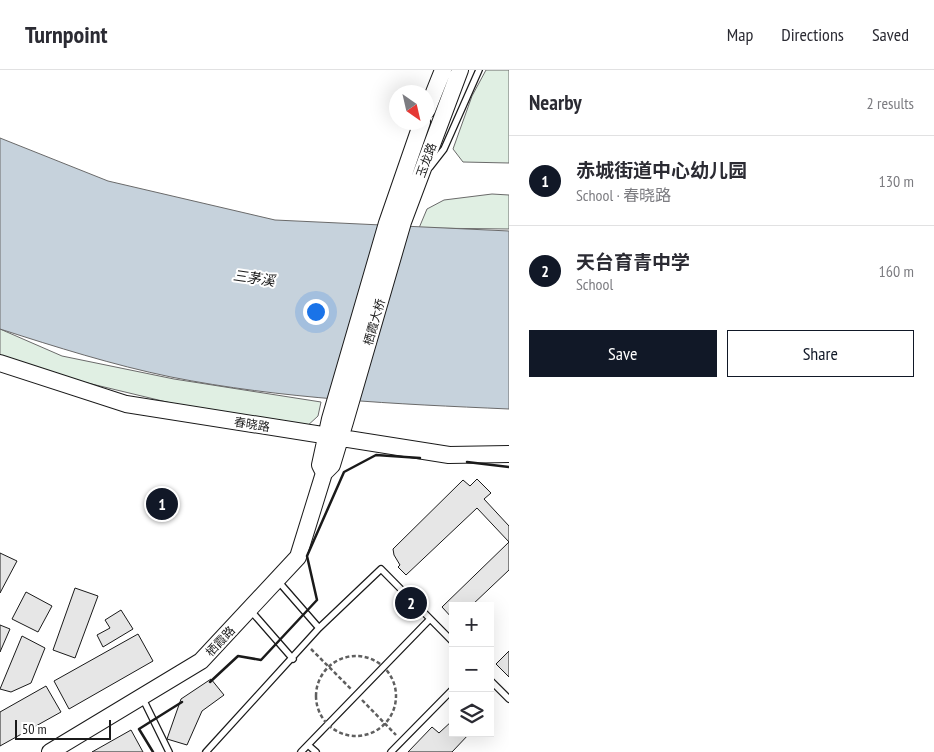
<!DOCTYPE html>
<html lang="en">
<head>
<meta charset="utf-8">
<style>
	:root { --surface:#fff; --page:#f7f7f7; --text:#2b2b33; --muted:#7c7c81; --line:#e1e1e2; --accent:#111827 }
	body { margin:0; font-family:"PT Sans Narrow","Noto Sans SC",sans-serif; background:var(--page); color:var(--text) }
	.controls { position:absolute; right:15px; bottom:15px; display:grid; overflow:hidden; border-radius:0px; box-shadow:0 5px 20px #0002 }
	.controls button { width:45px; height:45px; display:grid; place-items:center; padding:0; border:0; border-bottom:1px solid var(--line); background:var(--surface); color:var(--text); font:25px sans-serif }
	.compass { position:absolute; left:389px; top:15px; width:45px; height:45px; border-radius:50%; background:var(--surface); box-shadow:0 5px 20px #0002; rotate:146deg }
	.scale { position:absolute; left:15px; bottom:12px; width:96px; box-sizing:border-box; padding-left:5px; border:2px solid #1a1a1a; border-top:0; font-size:14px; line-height:18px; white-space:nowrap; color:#1a1a1a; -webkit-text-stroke:4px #fff; paint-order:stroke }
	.you { position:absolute; left:315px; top:241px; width:18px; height:18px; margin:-12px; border:4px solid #fff; border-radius:50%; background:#1a73e8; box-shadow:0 0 0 8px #1a73e833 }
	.badge { display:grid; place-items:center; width:32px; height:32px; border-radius:50%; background:var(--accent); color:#fff; font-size:16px; font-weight:700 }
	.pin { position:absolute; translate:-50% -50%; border:2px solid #fff; box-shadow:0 1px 5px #0006 }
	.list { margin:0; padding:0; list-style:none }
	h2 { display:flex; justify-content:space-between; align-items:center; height:65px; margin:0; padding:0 20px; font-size:21px }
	h2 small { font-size:16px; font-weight:400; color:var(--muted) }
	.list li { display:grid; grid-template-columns:32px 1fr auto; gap:15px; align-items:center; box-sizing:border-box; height:90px; padding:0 20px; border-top:1px solid var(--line) }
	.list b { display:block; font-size:19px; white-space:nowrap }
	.list p { margin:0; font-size:16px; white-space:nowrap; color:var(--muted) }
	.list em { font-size:16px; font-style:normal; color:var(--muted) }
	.actions { display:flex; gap:10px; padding:15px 20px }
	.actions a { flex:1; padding:11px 0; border:1px solid var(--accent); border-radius:0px; text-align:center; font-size:18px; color:var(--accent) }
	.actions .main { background:var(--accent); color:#fff }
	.icon { flex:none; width:28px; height:28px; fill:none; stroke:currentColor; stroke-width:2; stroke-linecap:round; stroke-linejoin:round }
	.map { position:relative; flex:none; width:509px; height:682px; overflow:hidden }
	header { display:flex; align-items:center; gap:30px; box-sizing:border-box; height:70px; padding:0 25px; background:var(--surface); border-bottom:1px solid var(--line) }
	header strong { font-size:24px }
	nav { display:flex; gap:28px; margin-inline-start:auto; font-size:18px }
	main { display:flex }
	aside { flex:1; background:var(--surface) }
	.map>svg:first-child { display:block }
	.green { fill:#e0efe3; stroke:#6a6a6a }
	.water { fill:#c6d2dc; stroke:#6a6a6a }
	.building { fill:#e6e6e6; stroke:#1a1a1a }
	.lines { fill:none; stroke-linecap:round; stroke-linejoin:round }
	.lane-casing { stroke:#1a1a1a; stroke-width:8 }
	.secondary-casing { stroke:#1a1a1a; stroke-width:18 }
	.path { stroke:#5f5f5f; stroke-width:2.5; stroke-dasharray:4 2.5; stroke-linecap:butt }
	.lane { stroke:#fff; stroke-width:5.5 }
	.secondary { stroke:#fff; stroke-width:16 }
	.wall { stroke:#1a1a1a; stroke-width:2.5 }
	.labels { text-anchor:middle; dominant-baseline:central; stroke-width:4; stroke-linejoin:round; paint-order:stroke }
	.street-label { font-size:12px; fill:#1a1a1a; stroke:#fff }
	.water-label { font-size:14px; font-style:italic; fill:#1a1a1a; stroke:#fff }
</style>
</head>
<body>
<header>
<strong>Turnpoint</strong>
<nav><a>Map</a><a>Directions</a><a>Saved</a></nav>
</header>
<main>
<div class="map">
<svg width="509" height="682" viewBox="0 0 509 682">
	<rect width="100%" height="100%" fill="#fff"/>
	<path class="green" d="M 486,0 L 509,0 L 509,93 L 463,92 L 453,79 L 472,26 Z
		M 492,124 L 509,125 L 509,159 L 419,158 L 427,139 L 444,130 Z
		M 0,259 L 62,286 L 174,309 L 321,332 L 318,346 L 305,358 L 200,340 L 0,292 Z"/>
	<path class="water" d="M 0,68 L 108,111 L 275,150 L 509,161 L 509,339 C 396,334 282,329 171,307 C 113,295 56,277 0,259 Z"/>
	<path class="building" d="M 477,409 L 491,423 L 484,429 L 509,456 L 509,500 L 471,536 L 453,536 L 453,549 L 442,537 L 509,472 L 477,438 L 406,505 L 398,497 L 400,495 L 394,485 L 393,479 L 463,410 L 470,416 Z
		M 0,483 L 17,491 L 0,523 Z
		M 75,518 L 98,526 L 75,588 L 53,580 Z
		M 26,522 L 52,536 L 38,562 L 12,549 Z
		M 121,540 L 133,559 L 103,577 L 97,565 L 110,558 L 105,550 Z
		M 0,555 L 10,559 L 0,582 Z
		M 138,564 L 153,591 L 69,639 L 54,611 Z
		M 22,566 L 45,578 L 31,613 L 11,622 L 0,619 Z
		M 509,581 L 509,607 L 496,594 Z
		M 211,609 L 224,625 L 202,641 L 187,675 L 167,669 L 181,629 Z
		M 46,616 L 61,642 L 0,676 L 0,642 Z
		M 453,650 L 453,663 L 470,663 L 452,682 L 408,682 L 432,657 L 439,663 Z
		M 131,660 L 143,682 L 92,682 Z"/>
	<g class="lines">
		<defs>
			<path id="lane" d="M 430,97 L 444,79 L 479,0
				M 278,511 L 319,558
				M 251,541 L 293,589
				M 490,610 L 509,629
				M 143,629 L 169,682
				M 308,675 L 316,682
				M 206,682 L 319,558 L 381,499 L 453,572
				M 301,682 L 430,549
				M 391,682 L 453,619"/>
			<path id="secondary" d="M 427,40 L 443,0
				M 422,52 L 387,153 L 330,349 L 320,395 L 324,403 L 332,395 L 345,352 L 403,152 L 460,0
				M 0,293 L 126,334 L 449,385 L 509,384
				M 50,682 L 201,591 L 298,487 L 324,403"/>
		</defs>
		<use href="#lane" class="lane-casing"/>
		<use href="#secondary" class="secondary-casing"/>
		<path class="path" d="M 311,579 L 351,619
			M316 626a40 40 0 1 1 80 0a40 40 0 1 1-80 0Z
			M 362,630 L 396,665"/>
		<use href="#lane" class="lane"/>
		<use href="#secondary" class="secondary"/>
		<path class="wall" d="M 467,392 L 509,397
			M 210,612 L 238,586 L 261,590 L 317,530 L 307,486 L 344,402 L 376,385 L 420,388
			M 153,682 L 139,659 L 182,632"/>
	</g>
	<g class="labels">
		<g class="street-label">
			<text transform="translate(426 90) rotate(-70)">玉龙路</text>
			<text transform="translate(374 252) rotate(-74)">栖霞大桥</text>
			<text transform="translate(252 354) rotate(9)">春晓路</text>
			<text transform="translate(220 571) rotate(-47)">栖霞路</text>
		</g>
		<g class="water-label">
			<text transform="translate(254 208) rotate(8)">三茅溪</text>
		</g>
	</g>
</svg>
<div class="controls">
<button>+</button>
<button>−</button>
<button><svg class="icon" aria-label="layers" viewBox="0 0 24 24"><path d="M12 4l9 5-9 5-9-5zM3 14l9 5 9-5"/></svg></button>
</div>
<svg class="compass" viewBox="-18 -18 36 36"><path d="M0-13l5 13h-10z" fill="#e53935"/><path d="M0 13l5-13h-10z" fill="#7c7c81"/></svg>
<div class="scale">50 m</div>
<div class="you"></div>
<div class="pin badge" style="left:162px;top:434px">1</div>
<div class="pin badge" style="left:411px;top:533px">2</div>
</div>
<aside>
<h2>Nearby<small>2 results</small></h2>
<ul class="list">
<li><span class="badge">1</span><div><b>赤城街道中心幼儿园</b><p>School · 春晓路</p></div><em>130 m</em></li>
<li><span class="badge">2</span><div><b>天台育青中学</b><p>School</p></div><em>160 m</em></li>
</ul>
<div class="actions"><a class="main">Save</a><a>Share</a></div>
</aside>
</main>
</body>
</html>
